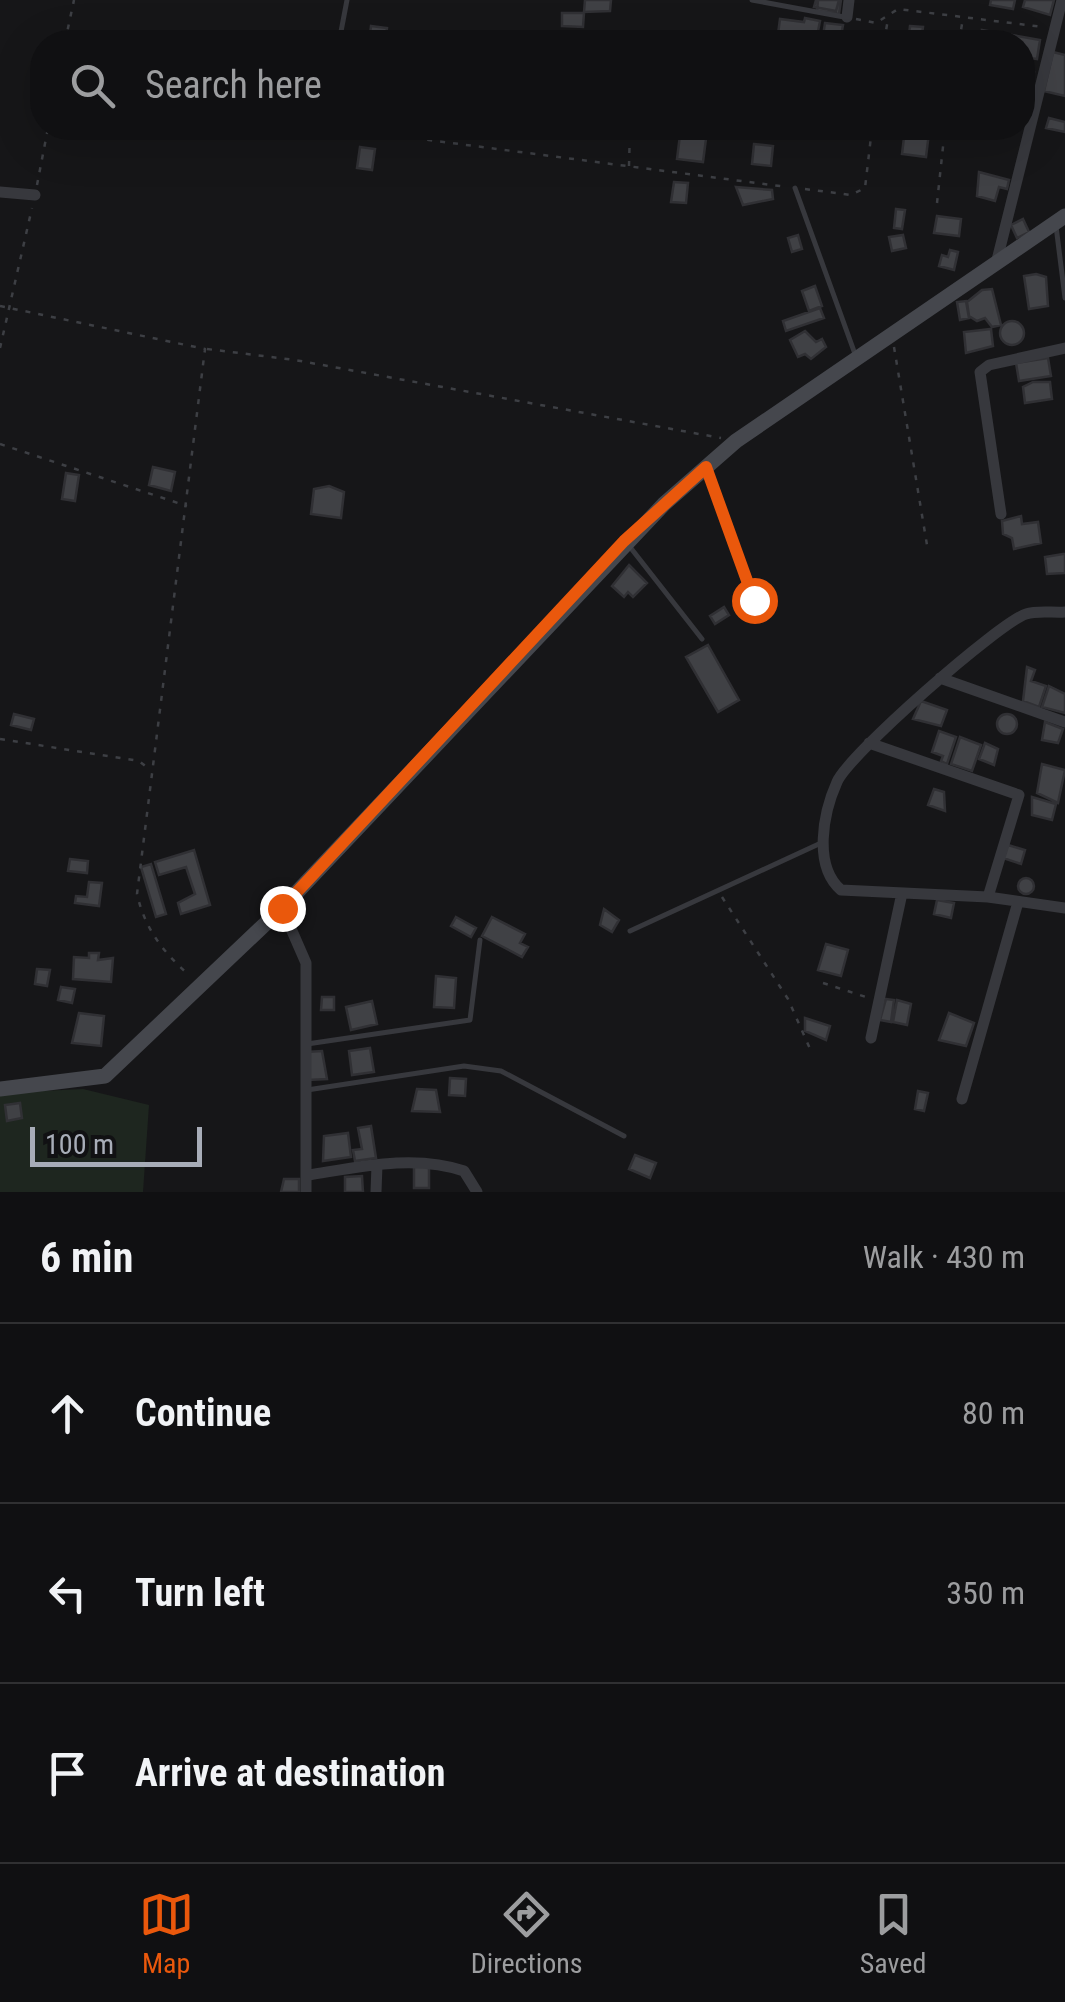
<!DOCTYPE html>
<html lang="en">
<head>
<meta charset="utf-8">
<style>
	:root { --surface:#101012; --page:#19191b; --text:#f1f3f6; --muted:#9c9d9f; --line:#303032; --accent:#ea580c }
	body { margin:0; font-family:"Roboto Condensed",sans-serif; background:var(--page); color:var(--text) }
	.scale { position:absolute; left:30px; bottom:25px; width:172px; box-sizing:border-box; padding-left:10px; border:5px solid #a8adb8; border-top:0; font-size:28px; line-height:35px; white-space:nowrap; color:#a8adb8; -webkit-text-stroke:8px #111113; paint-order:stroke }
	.stop { position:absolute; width:30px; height:30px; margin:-22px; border:8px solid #ea580c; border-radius:50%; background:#fff }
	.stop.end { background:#ea580c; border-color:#fff; box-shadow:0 2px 10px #0008 }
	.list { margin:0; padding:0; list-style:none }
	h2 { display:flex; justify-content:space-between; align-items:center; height:130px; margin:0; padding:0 40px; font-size:42px }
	h2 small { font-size:32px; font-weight:400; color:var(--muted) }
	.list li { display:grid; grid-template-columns:65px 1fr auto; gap:30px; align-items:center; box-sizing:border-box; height:180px; padding:0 40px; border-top:2px solid var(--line) }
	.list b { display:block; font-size:38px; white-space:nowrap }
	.list em { font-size:32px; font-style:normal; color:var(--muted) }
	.icon { flex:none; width:55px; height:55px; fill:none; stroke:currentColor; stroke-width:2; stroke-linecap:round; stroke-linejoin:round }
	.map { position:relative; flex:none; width:1065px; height:1192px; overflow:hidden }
	.search { position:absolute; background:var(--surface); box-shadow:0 10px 40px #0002; left:30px; right:30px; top:30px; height:110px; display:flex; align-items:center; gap:25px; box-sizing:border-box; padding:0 35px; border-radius:40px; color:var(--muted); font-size:38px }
	.sheet { height:670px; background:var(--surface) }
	nav { display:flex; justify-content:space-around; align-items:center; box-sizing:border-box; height:140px; border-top:2px solid var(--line); background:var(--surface); font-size:28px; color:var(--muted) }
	nav a { display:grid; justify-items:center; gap:5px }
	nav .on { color:var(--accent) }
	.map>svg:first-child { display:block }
	.green { fill:#1e261f }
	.building { fill:#404145; stroke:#303034; stroke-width:2.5 }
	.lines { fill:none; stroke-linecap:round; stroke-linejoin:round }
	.path { stroke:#3d3f44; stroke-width:2.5; stroke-dasharray:5 8; stroke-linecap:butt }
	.lane { stroke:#37383d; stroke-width:5 }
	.street { stroke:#37383d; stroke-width:11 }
	.secondary { stroke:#45474d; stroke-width:15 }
	.route { stroke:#ea580c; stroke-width:12 }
</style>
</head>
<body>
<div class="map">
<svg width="1065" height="1192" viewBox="0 0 1065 1192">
	<rect width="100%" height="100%" fill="#161618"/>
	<path class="green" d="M 83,1089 L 149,1105 L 143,1192 L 0,1192 L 0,1093 Z"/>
	<path class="building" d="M 585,0 L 611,0 L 610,11 L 584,12 Z
		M 816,0 L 839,0 L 836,11 L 814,7 Z
		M 818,0 L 841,0 L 839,14 L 817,11 Z
		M 991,0 L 1015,0 L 1013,9 L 990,5 Z
		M 1025,0 L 1054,0 L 1050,15 L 1023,7 Z
		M 562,13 L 584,13 L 583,27 L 562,26 Z
		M 805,18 L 820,21 L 816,42 L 777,41 L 780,19 L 804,22 Z
		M 825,23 L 843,25 L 840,42 L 822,42 Z
		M 371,26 L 387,28 L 385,42 L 369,42 Z
		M 910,26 L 923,27 L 921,42 L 908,42 Z
		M 982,30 L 998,33 L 1004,42 L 982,42 Z
		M 1012,35 L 1040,40 L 1037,59 L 1022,57 L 1022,42 L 1010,42 Z
		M 1053,52 L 1065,55 L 1065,96 L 1044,91 Z
		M 1022,63 L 1034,72 L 1030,88 L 1022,86 Z
		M 1049,118 L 1065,122 L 1065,132 L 1046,128 Z
		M 961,128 L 990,128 L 989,138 L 960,135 Z
		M 905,129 L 929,133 L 926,157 L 902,154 Z
		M 680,135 L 706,139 L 703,162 L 677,159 Z
		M 754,144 L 773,146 L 771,166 L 752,164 Z
		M 360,147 L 375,149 L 372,170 L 357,168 Z
		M 979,172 L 1009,180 L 1007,189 L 999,187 L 995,201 L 977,196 Z
		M 674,182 L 688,183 L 686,203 L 671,202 Z
		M 736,187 L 772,190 L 773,199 L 743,205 Z
		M 896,209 L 905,210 L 902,229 L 894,228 Z
		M 937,216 L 961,219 L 959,236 L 934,233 Z
		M 1023,219 L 1029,232 L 1017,238 L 1011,225 Z
		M 798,235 L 802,249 L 792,252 L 788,238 Z
		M 903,235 L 906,248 L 892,251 L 889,237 Z
		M 950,250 L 958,252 L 954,270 L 939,266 L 942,255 L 948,257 Z
		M 1036,274 L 1046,277 L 1048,306 L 1029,309 L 1024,276 Z
		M 815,286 L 822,306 L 809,311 L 802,291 Z
		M 992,289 L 1001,325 L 992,327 L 985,318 L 977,321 L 969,316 L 967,302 L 982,290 Z
		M 966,301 L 969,318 L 960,320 L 957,302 Z
		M 820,308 L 824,318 L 786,331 L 783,321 Z
		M1000 333a12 12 0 1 1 24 0a12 12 0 1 1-24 0Z
		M 991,329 L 993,346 L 966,353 L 964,332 Z
		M 805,331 L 816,342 L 822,339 L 826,347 L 811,359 L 805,354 L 798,357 L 790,340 Z
		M 1048,358 L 1051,376 L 1019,381 L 1016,363 Z
		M 1033,382 L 1050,382 L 1052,399 L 1025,403 L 1023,387 Z
		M 153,467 L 175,472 L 171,491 L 149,485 Z
		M 66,473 L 79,475 L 75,501 L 62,499 Z
		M 329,486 L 344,492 L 341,518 L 311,514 L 314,489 Z
		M 1021,516 L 1022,524 L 1038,522 L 1041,543 L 1014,549 L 1012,538 L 1003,534 L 1002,521 Z
		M 1063,554 L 1065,554 L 1065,573 L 1047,574 L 1045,557 Z
		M 629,565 L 647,583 L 633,597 L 628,592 L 624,597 L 612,586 Z
		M 724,607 L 729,615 L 715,624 L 710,616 Z
		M 708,645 L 739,700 L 718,712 L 686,657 Z
		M 1027,667 L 1035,670 L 1031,681 L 1046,686 L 1039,707 L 1023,701 Z
		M 1049,686 L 1065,694 L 1065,713 L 1042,707 Z
		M 921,701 L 947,710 L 941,726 L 913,719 Z
		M 14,714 L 34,719 L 31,730 L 11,725 Z
		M997 724a10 10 0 1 1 20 0a10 10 0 1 1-20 0Z
		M 1045,722 L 1063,729 L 1058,743 L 1042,740 Z
		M 939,731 L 956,737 L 947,764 L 941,761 L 943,756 L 932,752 Z
		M 960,737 L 981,745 L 972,771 L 951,764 Z
		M 985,743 L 998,749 L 994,765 L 979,759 Z
		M 1042,764 L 1065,770 L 1058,803 L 1037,793 Z
		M 934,789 L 944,792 L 945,811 L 928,805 Z
		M 1032,797 L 1056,804 L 1052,820 L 1032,815 Z
		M 1008,845 L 1025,850 L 1021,864 L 1003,858 Z
		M 194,850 L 210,905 L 181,914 L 178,903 L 195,894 L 186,867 L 159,875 L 155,862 Z
		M 70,859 L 88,861 L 87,873 L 68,871 Z
		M 151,864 L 166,914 L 156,917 L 141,867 Z
		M1018 886a8 8 0 1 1 16 0a8 8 0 1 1-16 0Z
		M 89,882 L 102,883 L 99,906 L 75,903 L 76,896 L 87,897 Z
		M 937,900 L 954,903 L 951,918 L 934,914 Z
		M 604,909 L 619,920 L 612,932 L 600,925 Z
		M 456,917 L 476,928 L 471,937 L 451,926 Z
		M 492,917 L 525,934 L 520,943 L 528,947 L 522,957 L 482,936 Z
		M 826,944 L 848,950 L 841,976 L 818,970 Z
		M 89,953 L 99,953 L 98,960 L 113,958 L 111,982 L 73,979 L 74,957 L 89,958 Z
		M 37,969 L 50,970 L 47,986 L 35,984 Z
		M 436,976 L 456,978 L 454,1008 L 434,1007 Z
		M 61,987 L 75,989 L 72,1003 L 58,1000 Z
		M 322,997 L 334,997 L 334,1010 L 321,1010 Z
		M 886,999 L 894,1000 L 891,1022 L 880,1020 Z
		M 897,1000 L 911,1004 L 907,1025 L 893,1022 Z
		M 372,1001 L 377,1024 L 351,1030 L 346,1007 Z
		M 79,1013 L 104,1016 L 101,1046 L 72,1043 Z
		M 949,1013 L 974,1023 L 966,1046 L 939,1040 Z
		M 805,1018 L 830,1026 L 826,1040 L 805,1031 Z
		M 370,1048 L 374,1072 L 352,1075 L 349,1051 Z
		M 322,1051 L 327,1079 L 308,1080 L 306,1052 Z
		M 450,1078 L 466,1079 L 465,1096 L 449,1095 Z
		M 417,1089 L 436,1090 L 440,1112 L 412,1111 Z
		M 918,1091 L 928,1093 L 924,1111 L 915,1109 Z
		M 20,1103 L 22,1118 L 7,1121 L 5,1105 Z
		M 371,1126 L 376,1158 L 355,1161 L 353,1150 L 362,1149 L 358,1128 Z
		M 348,1133 L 351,1157 L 323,1161 L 324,1136 Z
		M 635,1155 L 656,1163 L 650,1178 L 629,1169 Z
		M 429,1166 L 429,1188 L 414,1188 L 414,1167 Z
		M 362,1176 L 363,1192 L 345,1192 L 345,1177 Z
		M 284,1179 L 299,1179 L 299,1192 L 281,1192 Z"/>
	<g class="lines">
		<path class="path" d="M 856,19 L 876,23 L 898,9 L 1043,27
			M 67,32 L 147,42
			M 65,42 L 74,0
			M 884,42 L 888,19
			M 959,42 L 963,18
			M 337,128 L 787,187
			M 802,128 L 869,136
			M 629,166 L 630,128
			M 37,185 L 48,128
			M 805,189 L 851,195 L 865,188 L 872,128
			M 937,203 L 945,128
			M 0,306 L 205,349 L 137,894 C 145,929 163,952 189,975
			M 894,347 L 927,545
			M 0,348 L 32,208
			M 207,349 L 295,360 L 721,438
			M 0,444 L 187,506
			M 711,483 L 755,599
			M 0,739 L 139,761 L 148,768
			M 722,897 L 788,999 L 811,1051
			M 823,983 L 869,998"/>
		<path class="lane" d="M 752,0 L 844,17
			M 339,42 L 347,0
			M 795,188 L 855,354
			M 1056,226 L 1065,298
			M 630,547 L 702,639
			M 630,931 L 821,843
			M 307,1044 L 470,1020 L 480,940
			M 307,1090 L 464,1066 L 501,1071 L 624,1136"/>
		<path class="street" d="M 847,17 L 849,0
			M 0,192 L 35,195
			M 996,264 L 1062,0
			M 1001,514 L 980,372 L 989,365 L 1065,348
			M 1065,612 C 1053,613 1038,610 1026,614 C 1000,622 848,755 837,782 C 823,813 813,866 841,890 L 988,897 L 1065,908
			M 940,678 L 1065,722
			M 869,743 L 1019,795 L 988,897
			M 282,908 L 306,963 L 306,1192
			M 871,1038 L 902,893
			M 962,1099 L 1018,902
			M 309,1175 C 359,1167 415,1154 464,1171 L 477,1192
			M 376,1192 L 377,1165"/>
		<path class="secondary" d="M 0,1089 L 105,1076 L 282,908 L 664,504 L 736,441 L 1065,216"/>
	</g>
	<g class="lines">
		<path class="route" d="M 282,908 L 624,541 L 706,467 L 754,600"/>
	</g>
</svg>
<div class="scale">100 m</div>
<div class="stop" style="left:754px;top:600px"></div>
<div class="stop end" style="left:282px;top:908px"></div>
<div class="search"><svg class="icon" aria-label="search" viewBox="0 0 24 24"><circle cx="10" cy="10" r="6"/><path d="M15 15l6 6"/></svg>Search here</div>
</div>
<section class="sheet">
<h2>6 min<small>Walk · 430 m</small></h2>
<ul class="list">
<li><svg class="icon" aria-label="ahead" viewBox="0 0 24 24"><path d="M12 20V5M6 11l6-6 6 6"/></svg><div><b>Continue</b></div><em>80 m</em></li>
<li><svg class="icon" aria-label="left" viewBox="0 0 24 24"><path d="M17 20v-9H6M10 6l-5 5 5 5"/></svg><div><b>Turn left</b></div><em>350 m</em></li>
<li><svg class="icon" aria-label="arrive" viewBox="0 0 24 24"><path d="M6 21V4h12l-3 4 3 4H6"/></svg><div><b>Arrive at destination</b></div></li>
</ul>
</section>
<nav>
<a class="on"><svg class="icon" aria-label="map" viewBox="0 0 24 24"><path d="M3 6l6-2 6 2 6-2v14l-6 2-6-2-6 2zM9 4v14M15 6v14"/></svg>Map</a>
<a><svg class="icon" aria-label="directions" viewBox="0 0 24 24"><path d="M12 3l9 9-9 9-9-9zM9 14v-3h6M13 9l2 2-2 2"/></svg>Directions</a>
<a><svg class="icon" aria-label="saved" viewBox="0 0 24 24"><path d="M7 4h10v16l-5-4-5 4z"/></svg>Saved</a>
</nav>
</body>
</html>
